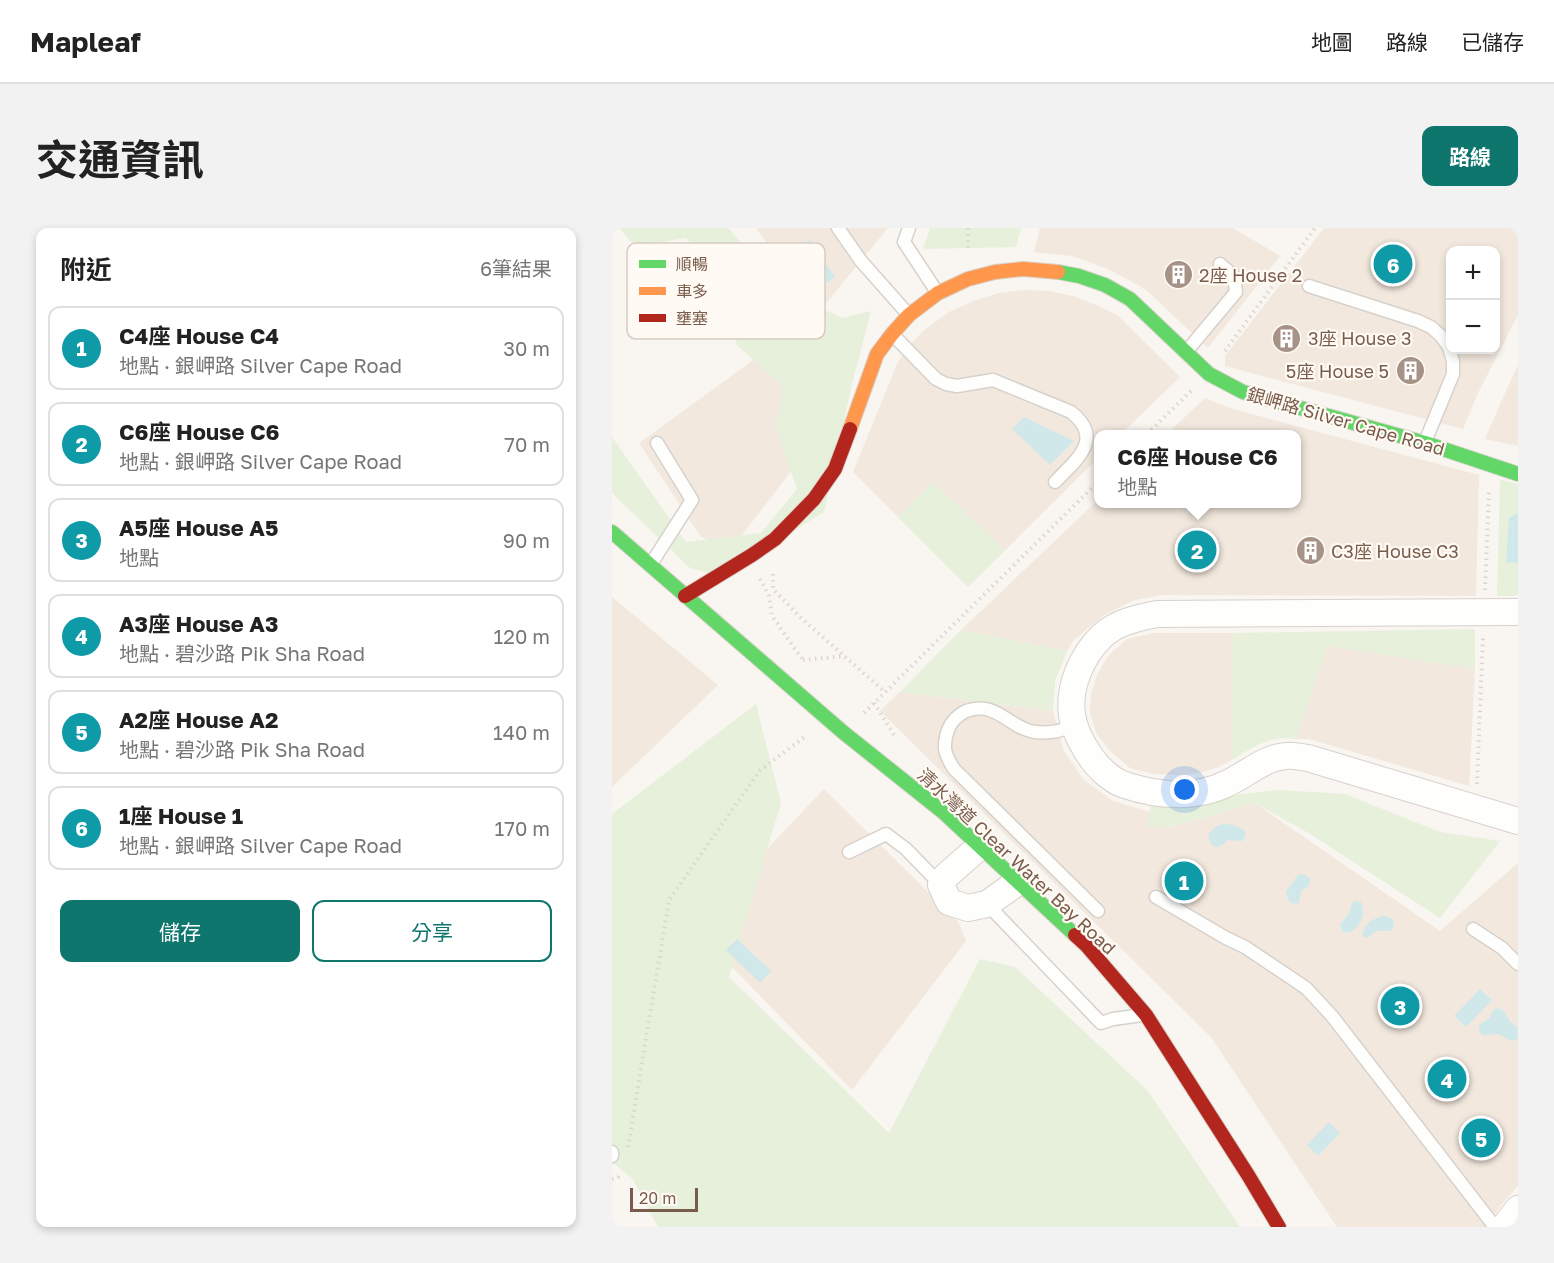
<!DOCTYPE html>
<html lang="zh-TW">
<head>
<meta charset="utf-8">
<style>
	:root { --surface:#fff; --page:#f2f2f2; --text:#222; --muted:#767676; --line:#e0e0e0; --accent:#0f766e }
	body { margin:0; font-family:"Golos Text","Noto Sans TC",sans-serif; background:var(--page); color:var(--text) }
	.controls { position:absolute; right:18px; top:18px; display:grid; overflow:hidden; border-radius:12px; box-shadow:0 3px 9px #0003 }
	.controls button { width:54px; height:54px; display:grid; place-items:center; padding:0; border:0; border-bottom:2px solid var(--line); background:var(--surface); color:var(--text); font:30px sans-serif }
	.scale { position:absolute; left:18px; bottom:15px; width:68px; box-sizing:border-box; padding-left:6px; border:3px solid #7a5c4d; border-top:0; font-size:16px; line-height:21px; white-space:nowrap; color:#7a5c4d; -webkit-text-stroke:4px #fffaf3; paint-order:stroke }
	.you { position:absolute; left:573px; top:562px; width:21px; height:21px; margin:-15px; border:4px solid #fff; border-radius:50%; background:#1a73e8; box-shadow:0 0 0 9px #1a73e833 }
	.badge { display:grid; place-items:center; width:39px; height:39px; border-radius:50%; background:var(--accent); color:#fff; font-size:20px; font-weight:700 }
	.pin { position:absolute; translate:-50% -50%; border:3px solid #fff; box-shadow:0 2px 6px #0006 }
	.popup { position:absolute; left:482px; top:202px; width:207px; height:78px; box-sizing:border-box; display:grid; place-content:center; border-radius:12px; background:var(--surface); filter:drop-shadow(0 2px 4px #0005); font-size:20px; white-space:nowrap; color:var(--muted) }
	.popup b { font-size:22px; color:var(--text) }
	.popup::after { content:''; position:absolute; left:50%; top:100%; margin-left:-12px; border:12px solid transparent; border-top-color:var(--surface) }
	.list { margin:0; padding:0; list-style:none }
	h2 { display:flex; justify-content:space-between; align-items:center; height:78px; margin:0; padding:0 24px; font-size:26px }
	h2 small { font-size:20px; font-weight:400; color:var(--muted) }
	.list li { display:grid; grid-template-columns:39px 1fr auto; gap:18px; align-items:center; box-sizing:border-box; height:84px; margin:0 12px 12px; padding:0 12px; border:2px solid var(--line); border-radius:12px }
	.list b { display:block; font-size:22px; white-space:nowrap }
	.list p { margin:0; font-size:20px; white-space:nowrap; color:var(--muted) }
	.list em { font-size:20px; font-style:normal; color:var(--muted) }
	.actions { display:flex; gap:12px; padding:18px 24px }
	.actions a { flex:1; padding:14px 0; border:2px solid var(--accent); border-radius:12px; text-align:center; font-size:21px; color:var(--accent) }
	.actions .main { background:var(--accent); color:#fff }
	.map { position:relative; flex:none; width:906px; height:999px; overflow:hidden; border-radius:12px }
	header { display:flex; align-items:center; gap:36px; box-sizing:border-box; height:84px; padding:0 30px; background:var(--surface); border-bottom:2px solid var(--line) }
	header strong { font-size:28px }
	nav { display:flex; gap:33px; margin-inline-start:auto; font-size:21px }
	.intro { display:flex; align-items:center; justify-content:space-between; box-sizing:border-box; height:144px; padding:0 36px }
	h1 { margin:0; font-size:42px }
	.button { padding:15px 27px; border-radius:12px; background:var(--accent); color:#fff; font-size:21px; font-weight:700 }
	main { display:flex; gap:36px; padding:0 36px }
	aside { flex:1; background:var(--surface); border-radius:12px; box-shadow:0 3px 9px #0003 }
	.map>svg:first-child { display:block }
	.residential { fill:#f2e8de; fill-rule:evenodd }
	.green { fill:#e7f0db }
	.water { fill:#d0e8ea }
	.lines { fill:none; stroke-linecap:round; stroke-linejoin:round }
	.lane-casing { stroke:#d7d1cb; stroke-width:15 }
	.street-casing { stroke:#d7d1cb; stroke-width:28 }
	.fast-casing { stroke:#d9d2cb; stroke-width:16 }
	.slow-casing { stroke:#d9d2cb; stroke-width:16 }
	.jam-casing { stroke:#d9d2cb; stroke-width:16 }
	.path { stroke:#dcd5d0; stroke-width:4; stroke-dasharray:1.5 4.5; stroke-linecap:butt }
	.lane { stroke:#fefefd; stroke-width:12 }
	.street { stroke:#fefefd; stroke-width:26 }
	.fast { stroke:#63d668; stroke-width:14 }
	.slow { stroke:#ff974d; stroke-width:14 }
	.jam { stroke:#b3261e; stroke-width:14 }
	.labels { text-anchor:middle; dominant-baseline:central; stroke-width:4.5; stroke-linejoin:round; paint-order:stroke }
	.poi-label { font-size:18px; fill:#7a5c4d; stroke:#fffaf3; text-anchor:start }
	.street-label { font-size:18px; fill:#7a5c4d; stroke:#fffaf3 }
	.key { fill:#fffaf3; stroke:#d7cbc1; stroke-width:1.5 }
	.key-label { font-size:16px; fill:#7a5c4d }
</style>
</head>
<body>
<header>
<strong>Mapleaf</strong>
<nav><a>地圖</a><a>路線</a><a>已儲存</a></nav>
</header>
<div class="intro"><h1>交通資訊</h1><a class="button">路線</a></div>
<main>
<aside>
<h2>附近<small>6筆結果</small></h2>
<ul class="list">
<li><span class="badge" style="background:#0f9aa8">1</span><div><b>C4座 House C4</b><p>地點 · 銀岬路 Silver Cape Road</p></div><em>30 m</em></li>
<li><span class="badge" style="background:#0f9aa8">2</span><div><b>C6座 House C6</b><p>地點 · 銀岬路 Silver Cape Road</p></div><em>70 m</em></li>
<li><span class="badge" style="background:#0f9aa8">3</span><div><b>A5座 House A5</b><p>地點</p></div><em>90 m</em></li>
<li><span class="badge" style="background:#0f9aa8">4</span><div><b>A3座 House A3</b><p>地點 · 碧沙路 Pik Sha Road</p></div><em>120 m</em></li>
<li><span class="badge" style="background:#0f9aa8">5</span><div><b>A2座 House A2</b><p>地點 · 碧沙路 Pik Sha Road</p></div><em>140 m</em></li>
<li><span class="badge" style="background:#0f9aa8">6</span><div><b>1座 House 1</b><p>地點 · 銀岬路 Silver Cape Road</p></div><em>170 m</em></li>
</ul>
<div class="actions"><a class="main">儲存</a><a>分享</a></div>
</aside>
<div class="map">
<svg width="906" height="999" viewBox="0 0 906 999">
	<rect width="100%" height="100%" fill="#f9f5f0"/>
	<path class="residential" d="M 144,0 L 276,0 L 205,86 L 221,189 L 127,311 L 108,317 L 89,309 L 27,215 L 205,86 Z
		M 428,0 L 621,0 L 668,28 L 596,120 L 533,61 L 496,41 L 460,28 L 422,24 Z
		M 712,0 L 906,0 L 906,87 L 866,165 L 851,201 L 613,138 L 613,128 ZM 838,22 L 884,22 L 884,122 L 838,122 Z
		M 412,62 L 437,63 L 461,68 L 484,77 L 505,87 L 568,149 L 509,206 L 486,206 L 486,230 L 356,359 L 241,244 L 285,136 L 296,119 L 311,103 L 337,84 L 364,72 L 387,65 Z
		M 906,137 L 906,218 L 873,211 L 889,174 Z
		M 593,170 L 612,178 L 643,187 L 867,247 L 864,368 L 551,367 L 523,372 L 492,387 L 462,412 L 455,423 L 349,402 L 486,272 L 486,276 L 684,276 L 684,206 L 555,206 Z
		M 0,369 L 106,457 L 0,559 Z
		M 542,405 L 621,405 L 620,532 L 607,539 L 588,545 L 567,547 L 541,546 L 518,540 L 496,521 L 484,505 L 478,484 L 479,466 L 485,447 L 496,428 L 515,411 Z
		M 716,417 L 863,441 L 857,558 L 697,511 L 683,511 Z
		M 288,464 L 441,483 L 452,523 L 472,552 L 501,573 L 535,583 L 561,584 L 555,600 L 643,575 L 828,703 L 906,635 L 906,958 L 890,976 L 878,993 L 872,999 L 725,999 L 599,809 L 268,483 Z
		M 212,561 L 346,694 L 354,713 L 240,862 L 81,699 Z"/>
	<path class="green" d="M 7,0 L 116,0 L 171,62 L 230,90 L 259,83 L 240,156 L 212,284 L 107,348 L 78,340 L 0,265 L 0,209 L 74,314 L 149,305 L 185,261 L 164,200 L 171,159 L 124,116 L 130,71 L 74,10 L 23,18 Z
		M 318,0 L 409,0 L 404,19 L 311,21 Z
		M 888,252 L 906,256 L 906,367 L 898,368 L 885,368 Z
		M 321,254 L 393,322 L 356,359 L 286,289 Z
		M 863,401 L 863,441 L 716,418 L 683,511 C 659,507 640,519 620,532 L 621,405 Z
		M 349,402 L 455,423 L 443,453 L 441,483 L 288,464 Z
		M 144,476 L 169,575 L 117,749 L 277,905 L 368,731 L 403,739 L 536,863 L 628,999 L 46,999 L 20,950 L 0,934 L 0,586 Z
		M 667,562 L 733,566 L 828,604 L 888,613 L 828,690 L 698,606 L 643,575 L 554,600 L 535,598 L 539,577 Z"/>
	<path class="water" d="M 197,12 L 223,49 L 202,63 L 175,27 Z
		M 412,189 L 462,213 L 438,237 L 400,201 Z
		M 906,285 L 906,335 L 894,334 L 897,290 Z
		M 611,596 C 621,596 642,601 630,613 L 616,612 C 614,614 612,616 609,618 C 600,622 595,612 597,605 L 605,598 Z
		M 689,646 C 694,647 701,649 697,657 C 696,660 691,661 689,664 C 689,665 687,674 687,675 L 681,676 L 676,672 L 674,664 L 685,648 Z
		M 744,673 L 749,674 C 758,696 731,717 728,696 L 736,687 L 740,675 Z
		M 770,688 C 780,687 787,695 778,703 L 765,703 L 755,710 L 752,709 L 750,706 C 753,696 760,691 770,688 Z
		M 125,711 L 159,743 L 148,755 L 114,722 Z
		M 868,761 L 880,772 L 854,799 L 842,788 Z
		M 885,780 C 895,781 894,793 905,799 L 906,810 L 904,812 L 899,813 C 894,811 891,807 885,806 C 876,805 867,814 867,797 L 878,790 L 881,782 Z
		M 717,894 L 728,905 L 706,928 L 695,917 Z"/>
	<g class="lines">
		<defs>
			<path id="lane" d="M 226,0 L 249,33 L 295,85
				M 297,0 L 292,14 L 325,64
				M 697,58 L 806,93 L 819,99 L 829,108 L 837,119 L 841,133 L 841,146 L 813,214
				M 280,106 L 324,151 L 334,156 L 345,158 L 381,152 L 459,184 C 493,211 464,232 443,254
				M 574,124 L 624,64 L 622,48 L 608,36
				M 39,336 L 80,272 L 45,215
				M 463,497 C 450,503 438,506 423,504 C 396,500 385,472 354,483 C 346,487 339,494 336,502 C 330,519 333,527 342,541 L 486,683
				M 237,624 L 274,606 L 294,621 L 329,657
				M 544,669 L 614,710 L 633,719 L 694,760 L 720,788 L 883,999
				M 375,676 L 489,795 L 501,791 L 530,787
				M 861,701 L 890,720 L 906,736
				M 0,924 L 0,928"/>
			<path id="street" d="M 906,384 L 545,386 C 525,390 505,394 490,408 C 470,427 456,459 460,487 C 462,502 470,516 478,528 C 486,540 500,553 513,557 C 545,568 585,571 616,555 C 634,547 653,529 674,528 C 681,527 689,529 696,530 L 906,593
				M 367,619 L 334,648 L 329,657 L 337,674 L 356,680 L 375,676 L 406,654
				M 892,999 L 906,981"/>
			<path id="fast" d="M 446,44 L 467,48 L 493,57 L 518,71 L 597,146 L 631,164 L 813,215 L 906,246
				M 0,304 L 232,505 L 331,584 L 463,707"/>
			<path id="slow" d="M 238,201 L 265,126 L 280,106 L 297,87 L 326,65 L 356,51 L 383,44 L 411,41 L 446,44"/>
			<path id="jam" d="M 73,368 L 140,327 L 163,311 L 202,271 L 223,241 L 238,201
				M 463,707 L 474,717 L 534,787 L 636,947 L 667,999"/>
		</defs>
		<use href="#lane" class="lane-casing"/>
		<use href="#street" class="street-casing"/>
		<use href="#fast" class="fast-casing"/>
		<use href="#slow" class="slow-casing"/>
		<use href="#jam" class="jam-casing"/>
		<path class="path" d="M 356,0 L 356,23
			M 613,123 L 703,0
			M 535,206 L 579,163
			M 161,346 L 161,361 L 188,389 L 273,464
			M 148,351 L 157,368 L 160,388 L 190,431
			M 873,362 L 877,264
			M 191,432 L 232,428
			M 262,475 L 284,510
			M 252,485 L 486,254
			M 865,556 L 871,408
			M 16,919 L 57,672 L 148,542 L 194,508
			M 0,951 L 6,949 L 8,944"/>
		<use href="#lane" class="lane"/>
		<use href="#street" class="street"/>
		<use href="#fast" class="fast"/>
		<use href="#slow" class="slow"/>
		<use href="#jam" class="jam"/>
	</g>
	<defs>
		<symbol id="building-disc" viewBox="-11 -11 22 22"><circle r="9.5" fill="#a69286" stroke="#fffaf3"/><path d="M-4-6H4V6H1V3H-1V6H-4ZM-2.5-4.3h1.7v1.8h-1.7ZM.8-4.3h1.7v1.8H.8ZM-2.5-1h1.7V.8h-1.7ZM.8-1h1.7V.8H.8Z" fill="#fff"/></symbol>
	</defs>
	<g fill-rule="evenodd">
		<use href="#building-disc" x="550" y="30" width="33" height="33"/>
		<use href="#building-disc" x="658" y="94" width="33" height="33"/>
		<use href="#building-disc" x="782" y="126" width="33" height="33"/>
		<use href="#building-disc" x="682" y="306" width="33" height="33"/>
	</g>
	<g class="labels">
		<g class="poi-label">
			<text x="587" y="47">2座 House 2</text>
			<text x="696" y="110">3座 House 3</text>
			<text x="777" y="143" text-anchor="end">5座 House 5</text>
			<text x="719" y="323">C3座 House C3</text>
		</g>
		<g class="street-label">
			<text transform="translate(734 193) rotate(16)">銀岬路 Silver Cape Road</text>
			<text transform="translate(405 633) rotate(43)">清水灣道 Clear Water Bay Road</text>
		</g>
	</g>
	<rect x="15" y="15" width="198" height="96" rx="9" class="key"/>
	<rect x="27" y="32" width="27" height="8" fill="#63d668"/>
	<rect x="27" y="59" width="27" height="8" fill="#ff974d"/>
	<rect x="27" y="86" width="27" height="8" fill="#b3261e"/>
	<g class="key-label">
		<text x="64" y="42">順暢</text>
		<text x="64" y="69">車多</text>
		<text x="64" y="96">壅塞</text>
	</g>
</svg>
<div class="controls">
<button>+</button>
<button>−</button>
</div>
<div class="scale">20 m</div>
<div class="you"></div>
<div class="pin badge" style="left:572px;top:653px;background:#0f9aa8">1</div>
<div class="pin badge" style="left:585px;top:322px;background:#0f9aa8">2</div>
<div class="popup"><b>C6座 House C6</b>地點</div>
<div class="pin badge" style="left:788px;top:778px;background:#0f9aa8">3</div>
<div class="pin badge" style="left:835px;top:851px;background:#0f9aa8">4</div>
<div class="pin badge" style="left:869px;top:910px;background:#0f9aa8">5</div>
<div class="pin badge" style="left:781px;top:36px;background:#0f9aa8">6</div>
</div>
</main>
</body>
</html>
